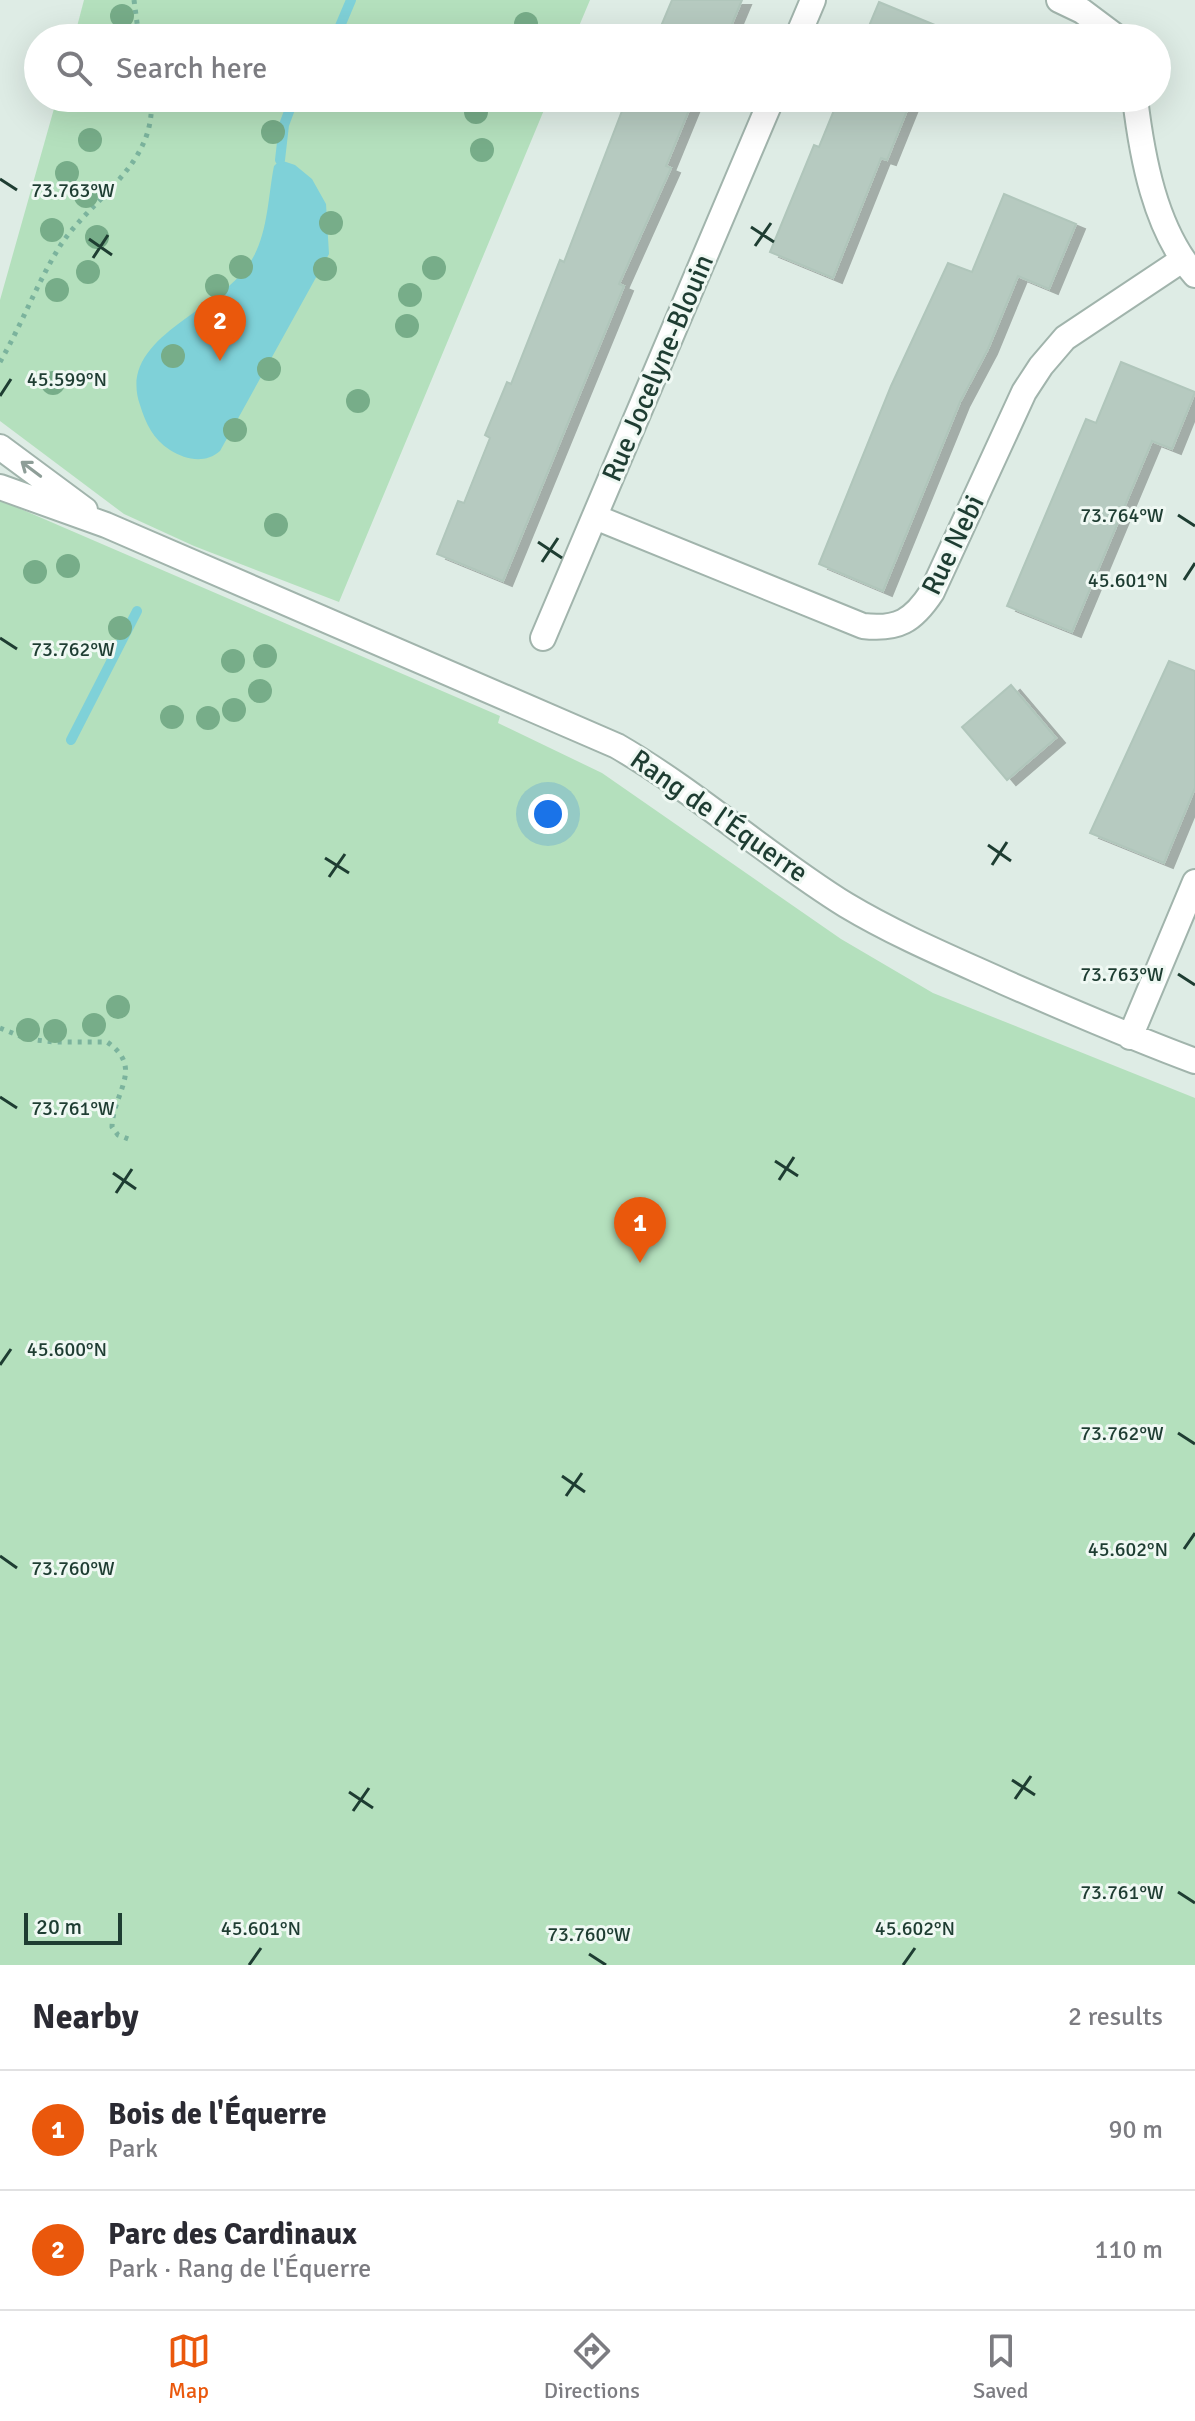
<!DOCTYPE html>
<html lang="en">
<head>
<meta charset="utf-8">
<style>
	:root { --surface:#fff; --page:#f2f2f3; --text:#2b2b33; --muted:#7c7c81; --line:#e1e1e2; --accent:#ea580c }
	body { margin:0; font-family:Signika,sans-serif; background:var(--page); color:var(--text) }
	.scale { position:absolute; left:24px; bottom:20px; width:98px; box-sizing:border-box; padding-left:8px; border:4px solid #1e3d32; border-top:0; font-size:22px; line-height:28px; white-space:nowrap; color:#1e3d32; -webkit-text-stroke:6px #eff8f3; paint-order:stroke }
	.you { position:absolute; left:548px; top:814px; width:28px; height:28px; margin:-20px; border:6px solid #fff; border-radius:50%; background:#1a73e8; box-shadow:0 0 0 12px #1a73e833 }
	.badge { display:grid; place-items:center; width:52px; height:52px; border-radius:50%; background:var(--accent); color:#fff; font-size:26px; font-weight:700 }
	.pin { position:absolute; translate:-50% -66px; filter:drop-shadow(0 2px 4px #0008) }
	.pin::after { content:''; position:absolute; top:42px; width:28px; height:24px; background:inherit; clip-path:polygon(0 0,100% 0,50% 100%) }
	.list { margin:0; padding:0; list-style:none }
	h2 { display:flex; justify-content:space-between; align-items:center; height:104px; margin:0; padding:0 32px; font-size:34px }
	h2 small { font-size:26px; font-weight:400; color:var(--muted) }
	.list li { display:grid; grid-template-columns:52px 1fr auto; gap:24px; align-items:center; box-sizing:border-box; height:120px; padding:0 32px; border-top:2px solid var(--line) }
	.list b { display:block; font-size:30px; white-space:nowrap }
	.list p { margin:0; font-size:26px; white-space:nowrap; color:var(--muted) }
	.list em { font-size:26px; font-style:normal; color:var(--muted) }
	.icon { flex:none; width:44px; height:44px; fill:none; stroke:currentColor; stroke-width:2; stroke-linecap:round; stroke-linejoin:round }
	.map { position:relative; flex:none; width:1195px; height:1965px; overflow:hidden }
	.search { position:absolute; background:var(--surface); box-shadow:0 8px 32px #0002; left:24px; right:24px; top:24px; height:88px; display:flex; align-items:center; gap:20px; box-sizing:border-box; padding:0 28px; border-radius:44px; color:var(--muted); font-size:30px }
	.sheet { height:344px; background:var(--surface) }
	nav { display:flex; justify-content:space-around; align-items:center; box-sizing:border-box; height:112px; border-top:2px solid var(--line); background:var(--surface); font-size:22px; color:var(--muted) }
	nav a { display:grid; justify-items:center; gap:4px }
	nav .on { color:var(--accent) }
	.map>svg:first-child { display:block }
	.green { fill:#b4e0bd }
	.water { fill:#7fd1d8 }
	.lines { fill:none; stroke-linecap:round; stroke-linejoin:round }
	.stream { stroke:#7fd1d8; stroke-width:10 }
	.building { fill:#b6cac0; stroke:#b0c6bb; stroke-width:2; filter:url(#shadow) }
	.minor-casing { stroke:#a1b4ac; stroke-width:28 }
	.path { stroke:#7bb39d; stroke-width:5; stroke-dasharray:4 6; stroke-linecap:butt }
	.minor { stroke:#fff; stroke-width:24 }
	.tree { fill:#77ad89 }
	.oneway { stroke:#8e9e98 }
	.ticks { fill:none; stroke:#1e3d32; stroke-width:3 }
	.labels { text-anchor:middle; dominant-baseline:central; stroke-width:6; stroke-linejoin:round; paint-order:stroke }
	.street-label { font-size:28px; fill:#1e3d32; stroke:#eff8f3 }
	.ticks-label { font-size:20px; text-anchor:middle; fill:#1e3d32; stroke:#eff8f3; stroke-width:6; stroke-linejoin:round; paint-order:stroke }
</style>
</head>
<body>
<div class="map">
<svg width="1195" height="1965" viewBox="0 0 1195 1965">
	<defs>
		<filter id="shadow"><feDropShadow dx="9" dy="5" stdDeviation="0" flood-color="#0004"/></filter>
	</defs>
	<rect width="100%" height="100%" fill="#deece5"/>
	<path class="green" d="M 84,0 L 590,0 L 574,38 L 74,38 Z
		M 57,98 L 549,98 L 339,602 L 194,546 L 124,514 L 0,421 L 0,300 Z
		M 0,500 L 500,716 L 498,723 L 602,773 L 841,939 L 933,993 L 1195,1098 L 1195,1965 L 0,1965 Z"/>
	<path class="water" d="M 280,160 L 295,165 L 312,179 L 326,204 L 329,254 L 220,451 C 205,464 186,460 170,450 C 153,439 146,424 140,405 C 116,336 221,312 251,261 C 268,234 268,196 274,166 Z"/>
	<g class="lines">
		<path class="stream" d="M 335,38 L 351,0
			M 280,160 L 284,125 L 294,98
			M 71,740 L 137,611"/>
	</g>
	<path class="building" d="M 672,0 L 742,0 L 726,38 L 656,38 Z
		M 879,2 L 964,37 L 964,38 L 864,38 Z
		M 627,98 L 694,98 L 666,166 L 671,168 L 619,284 L 624,286 L 503,581 L 437,554 L 458,501 L 464,503 L 490,438 L 485,435 L 507,382 L 511,384 L 560,260 L 564,262 Z
		M 839,98 L 912,98 L 887,160 L 881,158 L 833,278 L 770,252 L 814,145 L 819,147 Z
		M 1004,194 L 1076,224 L 1049,289 L 1018,276 L 988,349 L 960,402 L 883,591 L 819,564 L 891,386 L 948,263 L 972,272 Z
		M 1121,362 L 1195,392 L 1172,449 L 1152,441 L 1072,632 L 1007,606 L 1086,419 L 1096,423 Z
		M 1169,661 L 1195,671 L 1195,788 L 1164,863 L 1090,833 Z
		M 1011,685 L 1056,738 L 1007,780 L 962,727 Z"/>
	<g class="lines">
		<defs>
			<path id="minor" d="M 1059,0 L 1082,11 L 1118,38
				M 797,38 L 813,0
				M 1135,98 C 1142,157 1155,229 1195,275
				M 0,447 L 85,510
				M 0,487 L 106,525 L 617,746 C 698,793 767,856 846,905 C 896,935 951,958 1004,982 C 1068,1010 1130,1037 1195,1061
				M 595,517 L 863,626 C 898,630 913,621 932,592 L 1024,392 L 1041,366 L 1065,338 L 1182,260
				M 543,638 L 772,98
				M 1130,1037 L 1195,882"/>
		</defs>
		<use href="#minor" class="minor-casing"/>
		<path class="path" d="M 134,0 L 139,38
			M 0,362 C 22,324 37,283 60,246 C 92,197 157,165 151,98
			M 0,1028 L 27,1039 L 54,1042 L 107,1042 C 145,1068 113,1092 112,1127 L 118,1135 L 131,1140"/>
		<use href="#minor" class="minor"/>
	</g>
	<g class="tree">
		<circle cx="122" cy="16" r="12"/>
		<circle cx="526" cy="24" r="12"/>
		<circle cx="476" cy="112" r="12"/>
		<circle cx="273" cy="132" r="12"/>
		<circle cx="90" cy="140" r="12"/>
		<circle cx="482" cy="150" r="12"/>
		<circle cx="67" cy="173" r="12"/>
		<circle cx="86" cy="196" r="12"/>
		<circle cx="331" cy="223" r="12"/>
		<circle cx="52" cy="230" r="12"/>
		<circle cx="97" cy="237" r="12"/>
		<circle cx="241" cy="267" r="12"/>
		<circle cx="434" cy="268" r="12"/>
		<circle cx="325" cy="269" r="12"/>
		<circle cx="88" cy="272" r="12"/>
		<circle cx="217" cy="286" r="12"/>
		<circle cx="57" cy="290" r="12"/>
		<circle cx="410" cy="295" r="12"/>
		<circle cx="407" cy="326" r="12"/>
		<circle cx="173" cy="356" r="12"/>
		<circle cx="269" cy="369" r="12"/>
		<circle cx="53" cy="383" r="12"/>
		<circle cx="358" cy="401" r="12"/>
		<circle cx="235" cy="430" r="12"/>
		<circle cx="276" cy="525" r="12"/>
		<circle cx="68" cy="566" r="12"/>
		<circle cx="35" cy="572" r="12"/>
		<circle cx="120" cy="628" r="12"/>
		<circle cx="265" cy="656" r="12"/>
		<circle cx="233" cy="661" r="12"/>
		<circle cx="260" cy="691" r="12"/>
		<circle cx="234" cy="710" r="12"/>
		<circle cx="172" cy="717" r="12"/>
		<circle cx="208" cy="718" r="12"/>
		<circle cx="118" cy="1007" r="12"/>
		<circle cx="94" cy="1025" r="12"/>
		<circle cx="28" cy="1030" r="12"/>
		<circle cx="55" cy="1031" r="12"/>
	</g>
	<defs><path id="oneway-shaft" d="M-6 0H5M1.5-3L5.5 0L1.5 3" fill="none" stroke-width="1.6" stroke-linecap="round" stroke-linejoin="round" transform="scale(2)"/></defs>
	<use class="oneway" href="#oneway-shaft" transform="translate(31 469) rotate(-143)"/>
	<path class="ticks" d="M 0,179 L 17,190M 751,227 L 774,242M 89,239 L 112,255M 755,246 L 771,223M 93,258 L 108,235M 0,396 L 11,379M 1178,515 L 1195,526M 538,542 L 562,558M 542,562 L 558,538M 1184,580 L 1195,563M 0,638 L 17,649M 988,845 L 1011,861M 325,858 L 349,873M 992,865 L 1007,842M 329,877 L 345,854M 1178,974 L 1195,985M 0,1097 L 17,1108M 775,1161 L 798,1176M 113,1173 L 136,1189M 779,1180 L 794,1157M 116,1193 L 132,1169M 0,1365 L 11,1349M 1178,1433 L 1195,1444M 562,1476 L 585,1492M 566,1496 L 582,1473M 1184,1549 L 1195,1533M 0,1556 L 17,1568M 1012,1780 L 1035,1795M 349,1792 L 373,1808M 1015,1799 L 1031,1776M 353,1811 L 369,1788M 1178,1892 L 1195,1903M 589,1954 L 606,1965M 249,1965 L 261,1948M 903,1965 L 915,1948"/>
	<g class="labels">
		<g class="street-label">
			<text transform="translate(658 368) rotate(-67)">Rue Jocelyne-Blouin</text>
			<text transform="translate(953 545) rotate(-64)">Rue Nebi</text>
			<text transform="translate(719 816) rotate(35)">Rang de l'Équerre</text>
		</g>
	</g>
	<g class="ticks-label">
		<text x="73" y="197">73.763°W</text>
		<text x="67" y="386">45.599°N</text>
		<text x="1122" y="522">73.764°W</text>
		<text x="1128" y="587">45.601°N</text>
		<text x="73" y="656">73.762°W</text>
		<text x="1122" y="981">73.763°W</text>
		<text x="73" y="1115">73.761°W</text>
		<text x="67" y="1356">45.600°N</text>
		<text x="1122" y="1440">73.762°W</text>
		<text x="1128" y="1556">45.602°N</text>
		<text x="73" y="1575">73.760°W</text>
		<text x="1122" y="1899">73.761°W</text>
		<text x="261" y="1935">45.601°N</text>
		<text x="915" y="1935">45.602°N</text>
		<text x="589" y="1941">73.760°W</text>
	</g>
</svg>
<div class="scale">20 m</div>
<div class="you"></div>
<div class="pin badge" style="left:640px;top:1263px">1</div>
<div class="pin badge" style="left:220px;top:361px">2</div>
<div class="search"><svg class="icon" aria-label="search" viewBox="0 0 24 24"><circle cx="10" cy="10" r="6"/><path d="M15 15l6 6"/></svg>Search here</div>
</div>
<section class="sheet">
<h2>Nearby<small>2 results</small></h2>
<ul class="list">
<li><span class="badge">1</span><div><b>Bois de l'Équerre</b><p>Park</p></div><em>90 m</em></li>
<li><span class="badge">2</span><div><b>Parc des Cardinaux</b><p>Park · Rang de l'Équerre</p></div><em>110 m</em></li>
</ul>
</section>
<nav>
<a class="on"><svg class="icon" aria-label="map" viewBox="0 0 24 24"><path d="M3 6l6-2 6 2 6-2v14l-6 2-6-2-6 2zM9 4v14M15 6v14"/></svg>Map</a>
<a><svg class="icon" aria-label="directions" viewBox="0 0 24 24"><path d="M12 3l9 9-9 9-9-9zM9 14v-3h6M13 9l2 2-2 2"/></svg>Directions</a>
<a><svg class="icon" aria-label="saved" viewBox="0 0 24 24"><path d="M7 4h10v16l-5-4-5 4z"/></svg>Saved</a>
</nav>
</body>
</html>
